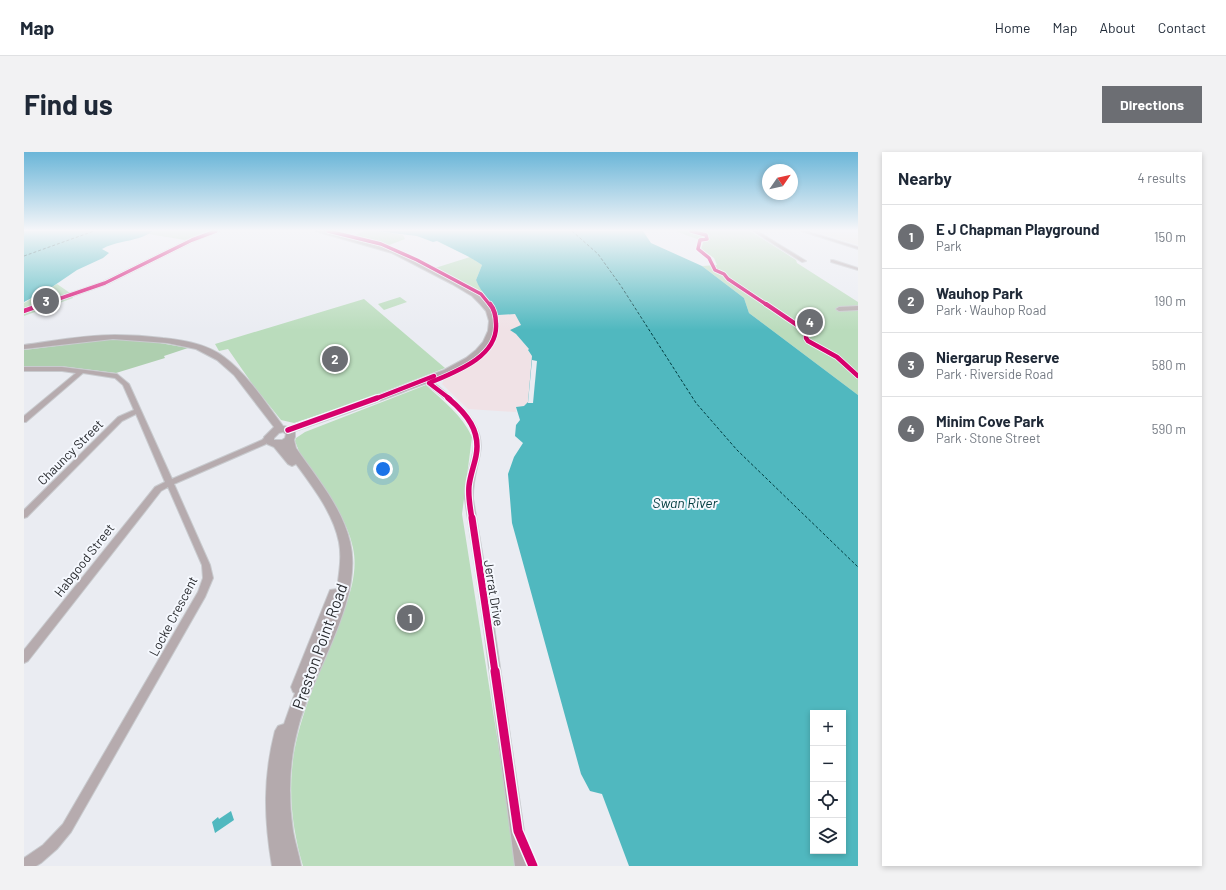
<!DOCTYPE html>
<html lang="en">
<head>
<meta charset="utf-8">
<style>
	:root { --surface:#fff; --page:#f2f2f3; --text:#1f2937; --muted:#747a83; --line:#e0e1e3; --accent:#6c6e73 }
	body { margin:0; font-family:Barlow,sans-serif; background:var(--page); color:var(--text) }
	.controls { position:absolute; right:12px; bottom:12px; display:grid; overflow:hidden; border-radius:0px; box-shadow:0 2px 6px #0003 }
	.controls button { width:36px; height:36px; display:grid; place-items:center; padding:0; border:0; border-bottom:1px solid var(--line); background:var(--surface); color:var(--text); font:20px sans-serif }
	.compass { position:absolute; left:738px; top:12px; width:36px; height:36px; border-radius:50%; background:var(--surface); box-shadow:0 2px 6px #0003; rotate:56deg }
	.you { position:absolute; left:359px; top:317px; width:14px; height:14px; margin:-10px; border:3px solid #fff; border-radius:50%; background:#1a73e8; box-shadow:0 0 0 6px #1a73e833 }
	.badge { display:grid; place-items:center; width:26px; height:26px; border-radius:50%; background:var(--accent); color:#fff; font-size:13px; font-weight:700 }
	.pin { position:absolute; translate:-50% -50%; border:2px solid #fff; box-shadow:0 1px 4px #0006 }
	.list { margin:0; padding:0; list-style:none }
	h2 { display:flex; justify-content:space-between; align-items:center; height:52px; margin:0; padding:0 16px; font-size:17px }
	h2 small { font-size:13px; font-weight:400; color:var(--muted) }
	.list li { display:grid; grid-template-columns:26px 1fr auto; gap:12px; align-items:center; box-sizing:border-box; height:64px; padding:0 16px; border-top:1px solid var(--line) }
	.list b { display:block; font-size:15px; white-space:nowrap }
	.list p { margin:0; font-size:13px; white-space:nowrap; color:var(--muted) }
	.list em { font-size:13px; font-style:normal; color:var(--muted) }
	.icon { flex:none; width:22px; height:22px; fill:none; stroke:currentColor; stroke-width:2; stroke-linecap:round; stroke-linejoin:round }
	.map { position:relative; flex:none; width:834px; height:714px; overflow:hidden; border-radius:0px }
	header { display:flex; align-items:center; gap:24px; box-sizing:border-box; height:56px; padding:0 20px; background:var(--surface); border-bottom:1px solid var(--line) }
	header strong { font-size:19px }
	nav { display:flex; gap:22px; margin-inline-start:auto; font-size:14px }
	.intro { display:flex; align-items:center; justify-content:space-between; box-sizing:border-box; height:96px; padding:0 24px }
	h1 { margin:0; font-size:28px }
	.button { padding:10px 18px; border-radius:0px; background:var(--accent); color:#fff; font-size:14px; font-weight:700 }
	main { display:flex; gap:24px; padding:0 24px }
	aside { flex:1; background:var(--surface); border-radius:0px; box-shadow:0 2px 6px #0003 }
	.map>svg:first-child { display:block }
	.commercial { fill:#e9e6dd }
	.industrial { fill:#f0e2e6 }
	.green { fill:#badcbc }
	.forest { fill:#aecfaf }
	.water { fill:#50b8bf; fill-rule:evenodd }
	.pier { fill:#eaecf2 }
	.lines { fill:none; stroke-linecap:round; stroke-linejoin:round }
	.ferry { stroke:#003c3f; stroke-width:1; stroke-dasharray:3 2; stroke-linecap:butt }
	.street-casing { stroke:#c8cace; stroke-width:2 }
	.secondary-casing { stroke:#c8cace; stroke-width:2 }
	.street { fill:#b6abae; fill-rule:evenodd }
	.secondary { fill:#b4aaad; fill-rule:evenodd }
	.cycleway-far4-casing { stroke:#f5f8fe; stroke-width:5 }
	.cycleway-far3-casing { stroke:#f5f8fe; stroke-width:6 }
	.cycleway-far2-casing { stroke:#f5f8fe; stroke-width:8 }
	.cycleway-far1-casing { stroke:#f5f8fe; stroke-width:10 }
	.cycleway-casing { stroke:#f5f8fe; stroke-width:12 }
	.cycleway-far4 { stroke:#d6006c; stroke-width:3.5 }
	.cycleway-far3 { stroke:#d6006c; stroke-width:4.5 }
	.cycleway-far2 { stroke:#d6006c; stroke-width:5.5 }
	.cycleway-far1 { stroke:#d6006c; stroke-width:7 }
	.cycleway { stroke:#d6006c; stroke-width:9 }
	.labels { text-anchor:middle; dominant-baseline:central; stroke-width:4; stroke-linejoin:round; paint-order:stroke }
	.street-label { font-size:13px; fill:#282a2e; stroke:#f5f8fe }
	.water-label { font-size:14px; font-style:italic; fill:#003c3f; stroke:#f5f8fe }
	.near-street-label { font-size:16px; fill:#282a2e; stroke:#f5f8fe }
</style>
</head>
<body>
<header>
<strong>Map</strong>
<nav><a>Home</a><a>Map</a><a>About</a><a>Contact</a></nav>
</header>
<div class="intro"><h1>Find us</h1><a class="button">Directions</a></div>
<main>
<div class="map">
<svg width="834" height="714" viewBox="0 0 834 714">
	<rect width="100%" height="100%" fill="#eaecf2"/>
	<path class="commercial" d="M 788,79 L 834,79 L 834,93 Z"/>
	<path class="industrial" d="M 512,160 L 493,164 L 497,173 L 492,176 L 492,182 L 505,197 L 504,199 L 508,204 L 509,251 L 500,254 L 492,255 L 492,260 L 444,257 L 418,232 L 421,225 L 465,200 L 471,192 L 476,173 L 473,163 Z"/>
	<path class="green" d="M 129,79 L 183,79 L 161,88 L 125,82 Z
		M 340,79 L 352,79 L 379,83 L 381,87 L 360,95 L 327,85 Z
		M 651,79 L 726,79 L 772,108 L 773,111 L 834,150 L 834,243 L 725,161 L 720,146 L 678,114 L 693,113 L 690,106 L 677,97 L 680,88 L 676,88 Z
		M 446,105 L 458,113 L 452,128 L 459,141 L 411,116 Z
		M 33,132 L 46,141 L 49,146 L 0,164 L 0,151 Z
		M 376,145 L 383,150 L 360,158 L 354,152 Z
		M 340,147 L 421,216 L 333,250 L 270,271 L 257,268 L 229,233 L 204,197 L 195,199 L 191,192 Z
		M 402,233 C 419,249 438,263 448,285 L 438,362 L 489,686 L 505,714 L 279,714 C 270,684 265,650 268,618 C 271,576 291,531 307,492 C 318,462 336,428 329,396 C 322,362 295,330 276,302 L 271,289 L 272,286 L 281,280 Z"/>
	<path class="forest" d="M 88,187 L 119,188 L 164,196 L 140,204 L 141,206 L 92,221 L 36,214 L 0,216 L 0,198 Z"/>
	<path class="water" d="M 0,79 L 129,79 C 114,90 95,88 80,96 L 78,97 L 85,101 L 79,106 L 53,118 L 25,137 L 0,150 Z
		M 352,79 L 619,79 L 627,91 L 678,114 L 720,146 L 725,161 L 834,243 L 834,714 L 605,714 L 578,642 L 566,639 L 557,622 L 488,371 L 484,322 L 490,305 L 499,291 L 491,284 L 492,273 L 496,268 L 492,255 L 500,254 L 504,250 L 508,204 L 504,198 L 505,197 L 492,182 L 486,178 L 497,173 L 491,162 L 474,163 C 468,150 457,141 452,128 L 458,113 C 444,103 428,97 413,89 L 409,90 L 393,84 ZM 789,561 L 819,561 L 819,699 L 789,699 Z
		M 207,659 L 210,668 L 191,681 L 188,670 L 194,665 L 195,667 Z"/>
	<path class="pier" d="M 508,208 L 513,209 L 509,251 L 504,251 Z"/>
	<g class="lines">
		<path class="ferry" d="M 548,79 L 574,102 L 597,134 L 672,251 L 713,298 L 834,415
			M 0,104 L 70,79"/>
		<defs>
			<path id="street" d="M 729,79 L 733,79 L 782,109 L 778,110 Z
				M 777,79 L 782,79 L 834,95 L 834,97 Z
				M 809,108 L 834,116 L 834,118 L 807,110 L 807,108 Z
				M 834,154 L 834,158 L 815,159 L 812,157 L 815,155 Z
				M 0,215 L 38,215 L 93,222 L 105,232 L 148,327 L 220,296 L 238,288 L 243,283 L 247,283 L 248,285 L 242,292 L 150,332 L 186,413 L 189,426 L 181,445 L 47,680 L 33,697 L 17,711 L 12,714 L 0,714 L 0,706 L 19,693 L 39,672 L 174,440 L 179,426 L 178,413 L 144,335 L 137,339 L 4,509 L 0,511 L 0,498 L 131,335 L 141,330 L 112,262 L 98,269 L 3,365 L 0,366 L 0,358 L 94,265 L 110,258 L 99,233 L 91,226 L 59,221 L 2,270 L 0,270 L 0,264 L 52,221 L 38,219 L 0,219 Z
				M 401,226 C 411,230 420,240 428,246 C 445,260 460,278 456,301 C 453,317 448,331 449,347 L 467,454 L 505,714 L 491,714 L 457,454 L 441,347 C 440,331 446,317 449,301 C 456,267 421,248 399,229 L 399,227 Z"/>
			<path id="secondary" d="M 188,79 L 195,79 L 170,89 L 83,132 L 0,161 L 0,157 L 79,130 L 166,87 Z
				M 291,79 C 301,77 311,81 321,84 C 360,93 446,123 468,158 C 474,169 472,182 465,192 C 447,220 408,228 379,240 C 343,254 307,267 271,279 L 271,285 L 270,288 L 272,296 C 292,325 318,355 326,390 C 340,449 288,520 274,576 C 265,609 264,646 269,679 C 271,691 275,702 277,714 L 248,714 C 240,666 239,626 251,579 L 254,574 L 260,572 L 271,541 L 269,540 L 267,535 L 306,438 L 313,437 C 315,421 318,406 315,390 C 309,361 289,335 272,312 L 268,314 L 264,312 L 250,295 L 243,292 L 240,285 L 250,275 L 210,223 L 193,208 L 172,197 L 143,191 L 89,187 L 0,197 L 0,193 C 30,189 60,183 91,183 C 107,183 123,184 139,186 C 160,188 183,192 200,205 C 224,223 241,250 259,274 L 264,275 L 318,257 L 420,218 L 442,206 L 452,198 L 459,190 L 464,179 L 465,169 L 462,159 L 456,152 L 448,144 L 428,132 L 368,101 ZM 259,280 L 262,282 L 261,286 L 258,288 L 250,288 L 250,286 L 255,281 Z"/>
		</defs>
		<use href="#street" class="street-casing"/>
		<use href="#secondary" class="secondary-casing"/>
		<use href="#street" class="street"/>
		<use href="#secondary" class="secondary"/>
		<defs>
			<path id="cycleway-far4" d="M 304,79 L 357,92 L 393,108 L 457,142 L 466,153
				M 667,79 L 682,83 L 683,87 L 676,88 L 674,97 L 685,106 L 691,118 L 700,122 L 704,127 L 743,153
				M 17,153 L 81,131 L 168,88 L 192,79"/>
			<path id="cycleway-far3" d="M 742,152 L 782,179 L 782,186 L 784,189 L 813,205 L 834,224
				M 0,159 L 20,152
				M 351,247 L 410,224
				M 426,247 L 405,231 C 431,220 474,205 472,172 C 472,165 471,158 466,152"/>
			<path id="cycleway-far2" d="M 424,246 C 443,262 457,279 452,304 C 450,314 446,324 445,334 C 444,345 446,356 448,367
				M 264,278 L 353,246"/>
			<path id="cycleway-far1" d="M 448,366 L 471,520"/>
			<path id="cycleway" d="M 471,519 L 494,679 L 509,714"/>
		</defs>
		<use href="#cycleway-far4" class="cycleway-far4-casing"/>
		<use href="#cycleway-far3" class="cycleway-far3-casing"/>
		<use href="#cycleway-far2" class="cycleway-far2-casing"/>
		<use href="#cycleway-far1" class="cycleway-far1-casing"/>
		<use href="#cycleway" class="cycleway-casing"/>
		<use href="#cycleway-far4" class="cycleway-far4"/>
		<use href="#cycleway-far3" class="cycleway-far3"/>
		<use href="#cycleway-far2" class="cycleway-far2"/>
		<use href="#cycleway-far1" class="cycleway-far1"/>
		<use href="#cycleway" class="cycleway"/>
	</g>
	<linearGradient id="sky" x2="0" y2="1"><stop stop-color="#6bb6d8"/><stop offset="0.44" stop-color="#f6f6f9"/><stop offset="1" stop-color="#f6f6f9" stop-opacity="0"/></linearGradient>
	<rect width="834" height="178" fill="url(#sky)"/>
	<g class="labels">
		<g class="street-label">
			<text transform="translate(46 300) rotate(-45)">Chauncy Street</text>
			<text transform="translate(60 408) rotate(-52)">Habgood Street</text>
			<text transform="translate(470 441) rotate(81)">Jerrat Drive</text>
			<text transform="translate(149 464) rotate(-62)">Locke Crescent</text>
		</g>
		<g class="water-label">
			<text x="661" y="350">Swan River</text>
		</g>
		<g class="near-street-label">
			<text transform="translate(295 494) rotate(-70)">Preston Point Road</text>
		</g>
	</g>
</svg>
<div class="controls">
<button>+</button>
<button>−</button>
<button><svg class="icon" aria-label="locate" viewBox="0 0 24 24"><circle cx="12" cy="12" r="6"/><path d="M12 2v4M12 18v4M2 12h4M18 12h4"/></svg></button>
<button><svg class="icon" aria-label="layers" viewBox="0 0 24 24"><path d="M12 4l9 5-9 5-9-5zM3 14l9 5 9-5"/></svg></button>
</div>
<svg class="compass" viewBox="-18 -18 36 36"><path d="M0-13l5 13h-10z" fill="#e53935"/><path d="M0 13l5-13h-10z" fill="#747a83"/></svg>
<div class="you"></div>
<div class="pin badge" style="left:386px;top:466px">1</div>
<div class="pin badge" style="left:311px;top:207px">2</div>
<div class="pin badge" style="left:22px;top:149px">3</div>
<div class="pin badge" style="left:786px;top:170px">4</div>
</div>
<aside>
<h2>Nearby<small>4 results</small></h2>
<ul class="list">
<li><span class="badge">1</span><div><b>E J Chapman Playground</b><p>Park</p></div><em>150 m</em></li>
<li><span class="badge">2</span><div><b>Wauhop Park</b><p>Park · Wauhop Road</p></div><em>190 m</em></li>
<li><span class="badge">3</span><div><b>Niergarup Reserve</b><p>Park · Riverside Road</p></div><em>580 m</em></li>
<li><span class="badge">4</span><div><b>Minim Cove Park</b><p>Park · Stone Street</p></div><em>590 m</em></li>
</ul>
</aside>
</main>
</body>
</html>
